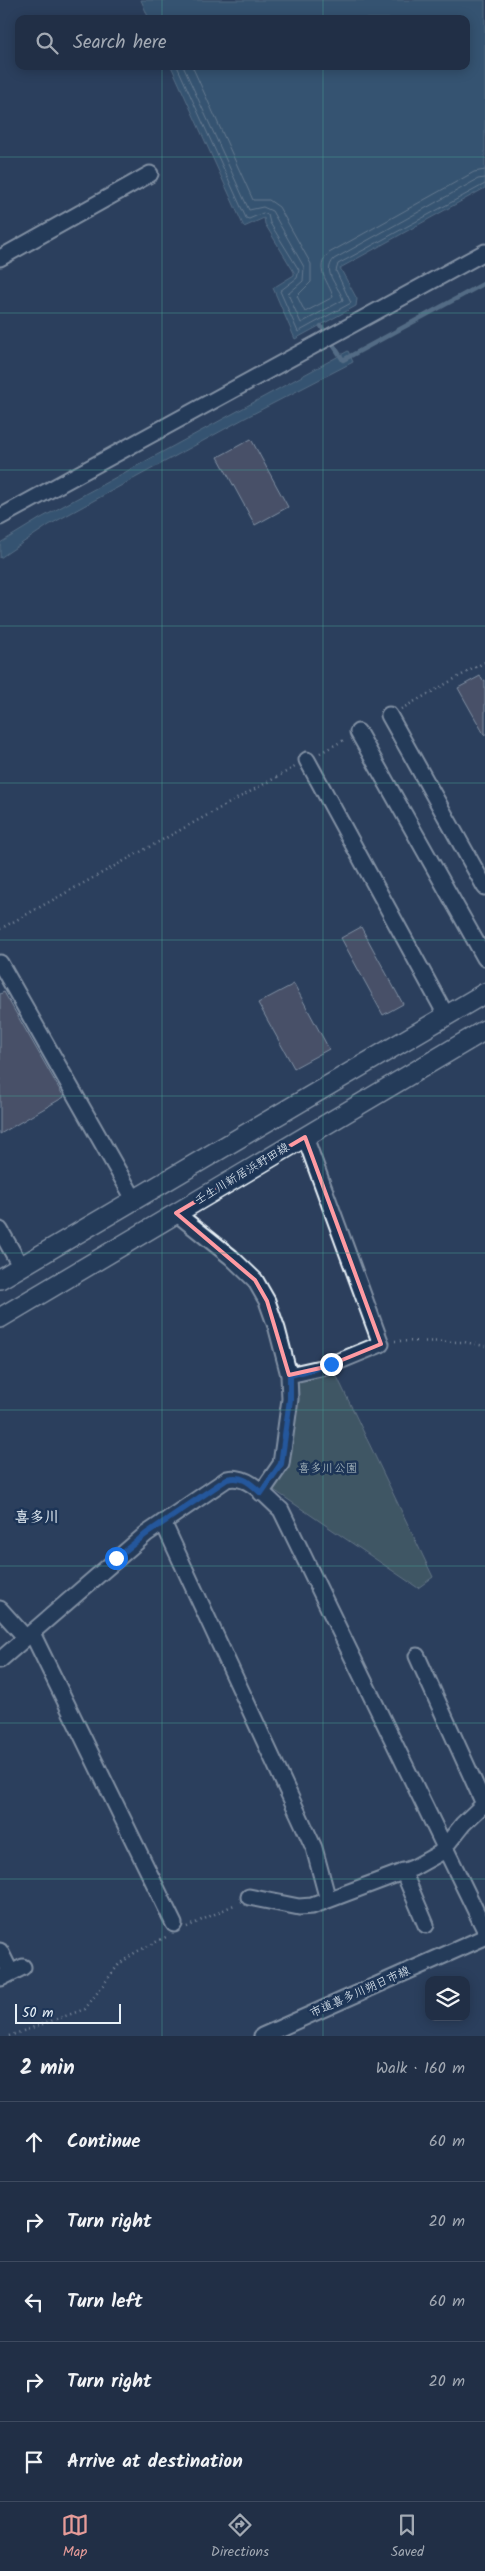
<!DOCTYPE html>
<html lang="en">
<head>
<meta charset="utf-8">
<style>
	:root { --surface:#212f46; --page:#29374d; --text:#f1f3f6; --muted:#a2a9b3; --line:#3e4a5f; --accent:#e69b98 }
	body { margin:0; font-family:Kalam,"Klee One",sans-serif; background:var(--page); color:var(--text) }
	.controls { position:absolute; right:15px; bottom:15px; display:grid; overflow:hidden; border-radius:10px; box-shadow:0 2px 12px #0003 }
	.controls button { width:45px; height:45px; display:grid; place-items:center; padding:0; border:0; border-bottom:1px solid var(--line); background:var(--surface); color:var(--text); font:25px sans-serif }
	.scale { position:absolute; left:15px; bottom:12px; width:106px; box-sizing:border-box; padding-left:5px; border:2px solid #e8f1f8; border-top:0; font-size:14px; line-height:18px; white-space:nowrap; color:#e8f1f8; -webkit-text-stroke:4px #1d3557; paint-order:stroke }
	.stop { position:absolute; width:15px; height:15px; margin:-11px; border:4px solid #1a73e8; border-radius:50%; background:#fff }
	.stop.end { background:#1a73e8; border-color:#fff; box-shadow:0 1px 5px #0008 }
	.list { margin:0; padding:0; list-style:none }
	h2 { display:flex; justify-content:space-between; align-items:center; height:65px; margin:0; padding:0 20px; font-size:21px }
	h2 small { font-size:16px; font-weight:400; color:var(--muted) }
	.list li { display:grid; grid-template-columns:32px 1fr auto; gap:15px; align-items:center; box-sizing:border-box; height:80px; padding:0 20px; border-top:1px solid var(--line) }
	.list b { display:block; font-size:19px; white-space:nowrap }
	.list em { font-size:16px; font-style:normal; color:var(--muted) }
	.icon { flex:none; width:28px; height:28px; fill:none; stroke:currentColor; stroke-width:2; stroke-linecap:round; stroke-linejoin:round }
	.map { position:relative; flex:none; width:485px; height:2036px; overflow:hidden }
	.search { position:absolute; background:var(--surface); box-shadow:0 2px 12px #0003; left:15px; right:15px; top:15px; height:55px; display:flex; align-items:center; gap:12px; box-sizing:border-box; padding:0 18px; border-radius:10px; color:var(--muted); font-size:19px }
	.sheet { height:465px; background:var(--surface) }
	nav { display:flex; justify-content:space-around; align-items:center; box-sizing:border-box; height:70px; border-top:1px solid var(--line); background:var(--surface); font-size:14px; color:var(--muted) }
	nav a { display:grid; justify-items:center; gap:2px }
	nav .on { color:var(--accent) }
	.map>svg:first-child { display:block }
	.green { fill:#58716e; stroke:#a0b1b3 }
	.water { fill:#426c89; stroke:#84a1b5 }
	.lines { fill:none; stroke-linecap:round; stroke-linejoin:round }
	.shore { stroke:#a6bccc; stroke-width:1 }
	.stream { stroke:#84a1b5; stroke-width:4.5 }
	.building { fill:#6a6577; stroke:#e8f1f8 }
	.minor-casing { stroke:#e8f1f8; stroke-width:19 }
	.major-casing { stroke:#e8f1f8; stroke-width:22 }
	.path { stroke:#e8f1f8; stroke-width:2.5; stroke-dasharray:1 4; stroke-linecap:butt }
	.minor { stroke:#1d3557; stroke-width:15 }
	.major { stroke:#1d3557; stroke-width:19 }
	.route { stroke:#1a73e8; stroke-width:6 }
	.marked { fill:none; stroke:#ff9aa2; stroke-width:4; stroke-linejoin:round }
	.grid { fill:none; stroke:#459590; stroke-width:1; stroke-opacity:0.55 }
	.labels { text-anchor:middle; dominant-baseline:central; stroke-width:5; stroke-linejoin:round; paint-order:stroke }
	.street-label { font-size:12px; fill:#e8f1f8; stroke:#1d3557 }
	.park-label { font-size:12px; fill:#b6c4c8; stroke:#1d3557 }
	.quarter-label { font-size:15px; font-weight:bold; fill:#e8f1f8; stroke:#1d3557 }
</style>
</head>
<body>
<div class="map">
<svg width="485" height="2036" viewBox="0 0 485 2036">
	<rect width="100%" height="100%" fill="#2c3f5d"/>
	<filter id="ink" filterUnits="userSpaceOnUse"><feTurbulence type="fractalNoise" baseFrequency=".02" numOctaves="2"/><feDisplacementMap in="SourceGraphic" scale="10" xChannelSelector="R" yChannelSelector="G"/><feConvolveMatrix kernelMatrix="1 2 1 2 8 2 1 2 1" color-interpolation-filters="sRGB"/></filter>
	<g filter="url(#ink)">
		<path class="green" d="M 331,1364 L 433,1577 L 418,1588 L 268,1486 L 281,1464 L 289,1375 Z"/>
		<path class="water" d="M 141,0 L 485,0 L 485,188 L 340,268 L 357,299 L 356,306 L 295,339 L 273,288 L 294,275 L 294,272 L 265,224 L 264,218 L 244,227 L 171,66 L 466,66 L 466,19 L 149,19 Z
			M 348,351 L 353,362 L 245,418 L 49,525 L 0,558 L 0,543 L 41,518 Z"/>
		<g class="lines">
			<path class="shore" d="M 177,66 L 246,218 L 249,219 L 263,213 L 268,215 L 270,223 L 299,270 L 297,278 L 280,291 L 298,332 L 351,303 L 336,271 L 338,264 L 485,184
				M 183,66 L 249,210 L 263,207 L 272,211 L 304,267 L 303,281 L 288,294 L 301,323 L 343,300 C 340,287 321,273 334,259 L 478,179 L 485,178
				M 192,66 L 253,200 L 269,200 L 279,207 L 311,264 L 311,282 L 297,296 L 305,312 L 333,297 C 329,281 313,269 329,253 L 474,172 L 485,170"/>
			<path class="stream" d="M 321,326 L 343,360 L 485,283"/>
		</g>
		<path class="building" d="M 251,439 L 288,507 L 255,525 L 218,457 Z
			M 480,676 L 483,681 L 485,680 L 485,736 L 458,688 Z
			M 361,927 L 403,1004 L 383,1015 L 341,938 Z
			M 294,984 L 329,1049 L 294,1068 L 258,1003 Z
			M 4,992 L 64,1097 L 0,1134 L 0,994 Z"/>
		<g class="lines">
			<defs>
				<path id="minor" d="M 0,258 L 150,174
					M 0,517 L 485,252
					M 389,715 L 485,887
					M 358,732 L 485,958
					M 307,760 L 446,1015
					M 0,963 L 134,1199
					M 176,1213 L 231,1257 L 255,1280 L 267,1301 L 277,1329 L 289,1375 L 290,1399 L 281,1464 L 261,1493
					M 0,1230 L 21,1267
					M 289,1375 L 325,1367 L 381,1344 L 305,1137
					M 163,1522 L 314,1848 L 328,1900
					M 0,1609 L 26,1638
					M 32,1633 L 174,1924
					M 417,1656 L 484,1804
					M 0,1660 L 146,1534 L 227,1479 C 249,1474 266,1497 281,1510 L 485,1930
					M 403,1871 L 426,1925
					M 249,1897 L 299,1907 L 312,1906 L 413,1868 L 440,1853 L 463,1824 L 485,1803
					M 0,1951 L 11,1973
					M 1,1978 L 23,1967
					M 262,2036 L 485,1937"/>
				<path id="major" d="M 0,1279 L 485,993
					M 0,1318 L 485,1030"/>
			</defs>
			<use href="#minor" class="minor-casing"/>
			<use href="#major" class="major-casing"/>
			<path class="path" d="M 401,709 L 485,662
				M 320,753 L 346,739
				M 0,929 L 295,767
				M 395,1341 L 464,1342 L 485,1346
				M 187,1927 L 236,1904
				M 9,2036 L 85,2009 L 119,1964 L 136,1952 L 168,1936"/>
			<use href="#minor" class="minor"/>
			<use href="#major" class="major"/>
		</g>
	</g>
	<g class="lines" filter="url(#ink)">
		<path class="route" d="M 116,1558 L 146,1534 L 227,1479 C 243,1475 250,1483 261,1493 L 281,1464 L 290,1399 L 290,1375 L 331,1364"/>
	</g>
	<path d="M0 0H485V2036H0ZM 305,1137 L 381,1344 L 325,1367 L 289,1375 L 267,1301 L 255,1280 L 176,1213 Z" fill="#2c3f5d" fill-opacity=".55" fill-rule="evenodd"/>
	<path class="marked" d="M 305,1137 L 381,1344 L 325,1367 L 289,1375 L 267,1301 L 255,1280 L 176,1213 Z"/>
	<path class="grid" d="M 162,0 L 162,19M 323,0 L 323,19M 162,66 L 162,2036M 323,66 L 323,2036M 0,157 L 485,157M 0,313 L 485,313M 0,470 L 485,470M 0,626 L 485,626M 0,783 L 485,783M 0,940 L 485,940M 0,1096 L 485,1096M 0,1253 L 485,1253M 0,1410 L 485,1410M 0,1566 L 485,1566M 0,1723 L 485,1723M 0,1879 L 485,1879"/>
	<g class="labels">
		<g class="street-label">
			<text transform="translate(242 1174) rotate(-31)">壬生川新居浜野田線</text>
			<text transform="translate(360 1992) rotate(-24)">市道喜多川朔日市線</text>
		</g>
		<g class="park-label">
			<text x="328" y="1468">喜多川公園</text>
		</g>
		<g class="quarter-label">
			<text x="37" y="1518">喜多川</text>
		</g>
	</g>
</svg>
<div class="controls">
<button><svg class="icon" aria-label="layers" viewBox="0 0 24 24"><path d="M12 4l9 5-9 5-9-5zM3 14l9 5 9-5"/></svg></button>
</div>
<div class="scale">50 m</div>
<div class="stop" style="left:116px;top:1558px"></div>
<div class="stop end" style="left:331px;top:1364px"></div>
<div class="search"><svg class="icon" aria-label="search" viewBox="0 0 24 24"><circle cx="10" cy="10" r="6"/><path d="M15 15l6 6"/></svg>Search here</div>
</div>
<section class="sheet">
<h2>2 min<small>Walk · 160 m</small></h2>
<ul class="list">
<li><svg class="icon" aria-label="ahead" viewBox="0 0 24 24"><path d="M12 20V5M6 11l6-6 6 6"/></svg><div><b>Continue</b></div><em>60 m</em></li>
<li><svg class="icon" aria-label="right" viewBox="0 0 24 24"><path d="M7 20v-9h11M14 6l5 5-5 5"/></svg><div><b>Turn right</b></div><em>20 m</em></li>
<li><svg class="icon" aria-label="left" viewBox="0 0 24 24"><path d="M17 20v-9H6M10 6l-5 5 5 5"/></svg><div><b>Turn left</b></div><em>60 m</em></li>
<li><svg class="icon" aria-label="right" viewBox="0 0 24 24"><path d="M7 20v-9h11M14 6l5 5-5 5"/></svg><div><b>Turn right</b></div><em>20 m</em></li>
<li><svg class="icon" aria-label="arrive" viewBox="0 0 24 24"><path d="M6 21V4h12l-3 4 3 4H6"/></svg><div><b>Arrive at destination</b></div></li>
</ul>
</section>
<nav>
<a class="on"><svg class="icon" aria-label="map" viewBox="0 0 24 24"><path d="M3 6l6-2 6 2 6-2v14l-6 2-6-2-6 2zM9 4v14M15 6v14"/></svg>Map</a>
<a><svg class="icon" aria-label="directions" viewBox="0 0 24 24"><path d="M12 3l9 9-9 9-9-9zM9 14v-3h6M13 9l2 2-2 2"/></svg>Directions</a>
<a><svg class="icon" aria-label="saved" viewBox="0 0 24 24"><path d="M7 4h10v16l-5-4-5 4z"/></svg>Saved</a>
</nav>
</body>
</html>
